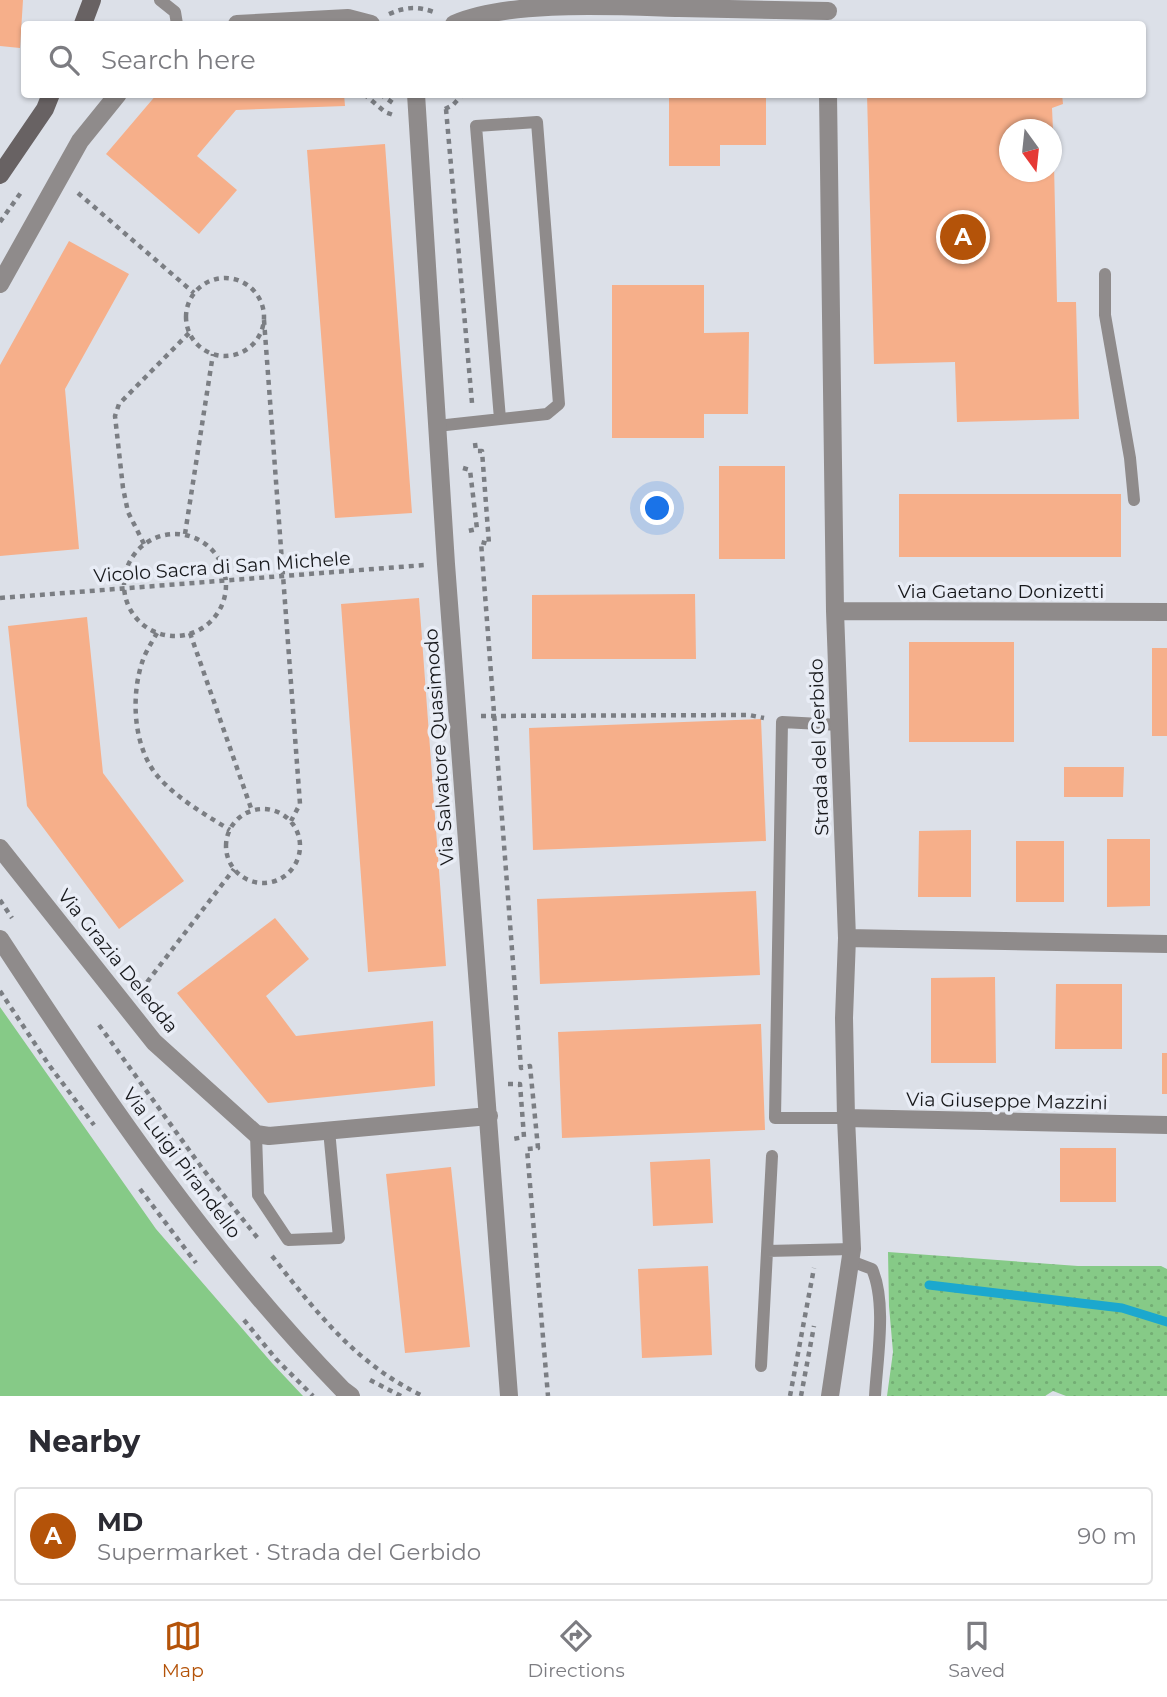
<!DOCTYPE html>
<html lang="en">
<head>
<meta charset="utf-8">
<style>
	:root { --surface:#fff; --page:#f2f2f3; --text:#2b2b33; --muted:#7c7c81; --line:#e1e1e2; --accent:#b45309 }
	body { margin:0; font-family:Montserrat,sans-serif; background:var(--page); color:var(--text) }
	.compass { position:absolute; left:999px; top:119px; width:63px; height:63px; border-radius:50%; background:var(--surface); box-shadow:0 2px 5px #0004; rotate:165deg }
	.you { position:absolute; left:658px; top:509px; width:24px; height:24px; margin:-18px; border:5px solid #fff; border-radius:50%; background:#1a73e8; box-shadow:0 0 0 10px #1a73e833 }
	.badge { display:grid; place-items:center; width:46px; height:46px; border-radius:50%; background:var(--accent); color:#fff; font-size:23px; font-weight:700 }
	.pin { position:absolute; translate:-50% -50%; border:4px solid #fff; box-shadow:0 2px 7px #0006 }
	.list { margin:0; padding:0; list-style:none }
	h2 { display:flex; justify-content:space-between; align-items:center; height:91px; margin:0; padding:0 28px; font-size:30px }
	h2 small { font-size:23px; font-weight:400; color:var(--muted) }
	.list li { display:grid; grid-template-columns:46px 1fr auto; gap:21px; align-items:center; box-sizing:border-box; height:98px; margin:0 14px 14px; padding:0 14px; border:2px solid var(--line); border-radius:7px }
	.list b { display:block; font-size:26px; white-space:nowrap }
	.list p { margin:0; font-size:23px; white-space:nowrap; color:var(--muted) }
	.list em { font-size:23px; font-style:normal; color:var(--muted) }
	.icon { flex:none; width:38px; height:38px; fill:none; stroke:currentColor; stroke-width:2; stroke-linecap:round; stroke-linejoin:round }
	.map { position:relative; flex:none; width:1167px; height:1396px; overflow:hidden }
	.search { position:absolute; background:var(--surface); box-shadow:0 2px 5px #0004; left:21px; right:21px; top:21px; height:77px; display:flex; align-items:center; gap:18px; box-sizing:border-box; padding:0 24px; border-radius:7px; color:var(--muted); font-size:26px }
	.sheet { height:203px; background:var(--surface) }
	nav { display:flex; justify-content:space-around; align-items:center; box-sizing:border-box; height:98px; border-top:2px solid var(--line); background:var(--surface); font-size:19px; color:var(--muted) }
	nav a { display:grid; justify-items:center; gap:4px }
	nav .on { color:var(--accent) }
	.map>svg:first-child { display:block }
	.grass { fill:#86ca87 }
	.park { fill:url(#park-dots) }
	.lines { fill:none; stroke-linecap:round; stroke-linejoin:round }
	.stream { stroke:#1ca8ce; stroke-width:9 }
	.building { fill:#f6af8a }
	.path { stroke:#7b7e83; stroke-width:4.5; stroke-dasharray:5 5; stroke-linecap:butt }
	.lane { stroke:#8f8b8b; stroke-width:12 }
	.street { stroke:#8f8b8b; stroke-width:18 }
	.secondary { stroke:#686263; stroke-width:18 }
	.labels { text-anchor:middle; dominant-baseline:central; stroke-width:7; stroke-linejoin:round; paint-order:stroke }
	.street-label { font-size:19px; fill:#17181b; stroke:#e9edf6 }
</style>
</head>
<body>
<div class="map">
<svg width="1167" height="1396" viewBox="0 0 1167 1396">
	<defs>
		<pattern id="park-dots" width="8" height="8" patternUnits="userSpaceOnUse" patternTransform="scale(1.75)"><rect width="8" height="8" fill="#86ca87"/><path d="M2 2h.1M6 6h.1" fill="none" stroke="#73ad74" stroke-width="1.8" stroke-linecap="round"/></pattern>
	</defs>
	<rect width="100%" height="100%" fill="#dce0e8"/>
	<path class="grass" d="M 0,1007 L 156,1229 L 272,1363 L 303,1396 L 0,1396 Z"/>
	<path class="park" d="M 888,1252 L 1078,1266 L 1161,1266 L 1167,1269 L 1167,1396 L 1066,1396 L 1053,1391 L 1045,1396 L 887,1396 L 893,1352 L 889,1306 Z"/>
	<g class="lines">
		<path class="stream" d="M 929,1285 L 1122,1308 L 1167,1322"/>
	</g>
	<path class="building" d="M 0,0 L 23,0 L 20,48 L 0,46 Z
		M 157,94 L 344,94 L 345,106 L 236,110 L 197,156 L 237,190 L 199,234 L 106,154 Z
		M 669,94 L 766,94 L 766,145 L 720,145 L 720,166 L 669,166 Z
		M 867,94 L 1062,94 L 1063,104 L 1052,108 L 1053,130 L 1010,130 L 1010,172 L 1052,172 L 1052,164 L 1054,164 L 1057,302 L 1076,302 L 1079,419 L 957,422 L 955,362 L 874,364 Z
		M 385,144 L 412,513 L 335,518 L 307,150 Z
		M 69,241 L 129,274 L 65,389 L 79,549 L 0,556 L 0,365 Z
		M 612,285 L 704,285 L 704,333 L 749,332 L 748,414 L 704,414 L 704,438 L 612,438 Z
		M 719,466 L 785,466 L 785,559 L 719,559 Z
		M 899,494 L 1121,494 L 1121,557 L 899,557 Z
		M 695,594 L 696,659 L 532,659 L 532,595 Z
		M 419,598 L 446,966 L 368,972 L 341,604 Z
		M 87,617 L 103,773 L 184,881 L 119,929 L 27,806 L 8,626 Z
		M 909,642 L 1014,642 L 1014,742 L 909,742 Z
		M 1152,648 L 1167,648 L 1167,736 L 1152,736 Z
		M 761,719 L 766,841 L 533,850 L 529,728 Z
		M 1064,767 L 1124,767 L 1123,797 L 1064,797 Z
		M 971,830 L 971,897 L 918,897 L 919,831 Z
		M 1107,839 L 1150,839 L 1150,906 L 1107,907 Z
		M 1016,841 L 1064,841 L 1064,902 L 1016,902 Z
		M 756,891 L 760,975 L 540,984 L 537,899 Z
		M 275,918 L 309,959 L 266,996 L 296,1036 L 433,1021 L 435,1086 L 268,1103 L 177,993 Z
		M 995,977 L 996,1063 L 931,1063 L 931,978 Z
		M 1056,984 L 1122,984 L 1122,1049 L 1055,1049 Z
		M 761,1024 L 765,1130 L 562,1138 L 558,1032 Z
		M 1162,1053 L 1167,1053 L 1167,1094 L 1162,1094 Z
		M 1060,1148 L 1116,1148 L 1116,1202 L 1060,1202 Z
		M 710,1159 L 713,1223 L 653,1226 L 650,1162 Z
		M 451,1167 L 470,1347 L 405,1353 L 386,1174 Z
		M 708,1266 L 712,1355 L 642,1358 L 638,1269 Z"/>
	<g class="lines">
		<path class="path" d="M 389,14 C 405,7 417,6 434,12
			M 364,94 L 385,112 L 396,116
			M 380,94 L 393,103
			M 445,109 L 453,105 L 463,94
			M 446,109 L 472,403
			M 78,193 L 194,293
			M 0,222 L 22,191
			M186 317a39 39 0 1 1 78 0a39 39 0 1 1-78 0Z
			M 264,320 L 300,804 L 291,821
			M 475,443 L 476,451 L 482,451 L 489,544 L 481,542 L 521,1068 L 530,1066 L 538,1148 L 527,1149 L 548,1396
			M 463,468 L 470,470 L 477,529 L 468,531 L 468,534
			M 185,534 L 213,354
			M124 585a51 51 0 1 1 102 0a51 51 0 1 1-102 0Z
			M 144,544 L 128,512 L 123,488 L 115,416 L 119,404 L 189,333
			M 0,598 L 425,565
			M 157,633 C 153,640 148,648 144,657 C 130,693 132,750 161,780 C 181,801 206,815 230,830
			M 190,633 L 252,811
			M 481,716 L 749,715 L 764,718
			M226 846a37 37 0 1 1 74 0a37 37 0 1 1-74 0Z
			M 0,900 L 12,918
			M 141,990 L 234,869
			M 0,991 L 49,1065 L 94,1125
			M 99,1025 L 202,1168 L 260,1241
			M 508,1084 L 520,1084 L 524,1137 L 513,1139
			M 140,1189 L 196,1263
			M 272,1256 C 316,1312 357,1365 423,1396
			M 244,1320 L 276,1359 L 313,1396
			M 370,1380 L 401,1396
			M 790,1396 L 814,1268
			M 801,1396 L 814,1326"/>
		<path class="lane" d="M 160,0 L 175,12 L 177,24
			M 1105,274 L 1105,315 L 1130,458 L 1134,500
			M 437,426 L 547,414 L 559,404 L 537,122 L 476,126 L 500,419
			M 840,725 L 782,722 L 775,1118 L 846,1118
			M 256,1134 L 258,1195 L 288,1240 L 339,1238 L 329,1130
			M 767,1251 L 852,1249
			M 851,1261 L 872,1269 C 887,1303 877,1359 875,1396
			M 761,1366 L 772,1156"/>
		<path class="street" d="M 237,24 L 348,18 L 371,24
			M 454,24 C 509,0 613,6 679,8 C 728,9 778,10 828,11
			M 416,94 L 446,564 L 509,1396
			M 828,94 L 835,611 L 847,938 L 844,1018 L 846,1118 L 852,1249 L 830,1396
			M 0,284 L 80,141 L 118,94
			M 835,611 L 1167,612
			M 0,848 L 154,1042 L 256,1134 L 269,1136 L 489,1116
			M 847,938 L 1167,944
			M 0,939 C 103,1097 210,1254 343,1390 L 351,1396
			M 846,1118 L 1167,1125"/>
		<path class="secondary" d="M 83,24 L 92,0
			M 0,175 L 45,109 L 51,94"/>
	</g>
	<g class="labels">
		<g class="street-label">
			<text transform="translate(222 567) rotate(-4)">Vicolo Sacra di San Michele</text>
			<text x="1001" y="591">Via Gaetano Donizetti</text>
			<text transform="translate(439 747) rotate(-94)">Via Salvatore Quasimodo</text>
			<text transform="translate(819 747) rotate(-92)">Strada del Gerbido</text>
			<text transform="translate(118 961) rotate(51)">Via Grazia Deledda</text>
			<text transform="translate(1007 1101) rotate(1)">Via Giuseppe Mazzini</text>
			<text transform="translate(182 1163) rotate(53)">Via Luigi Pirandello</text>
		</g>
	</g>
</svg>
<svg class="compass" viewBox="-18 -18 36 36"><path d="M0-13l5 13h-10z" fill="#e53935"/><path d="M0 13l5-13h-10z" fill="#7c7c81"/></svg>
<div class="you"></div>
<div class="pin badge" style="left:963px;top:237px">A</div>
<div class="search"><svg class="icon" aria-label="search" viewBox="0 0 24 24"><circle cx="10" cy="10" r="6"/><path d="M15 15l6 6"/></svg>Search here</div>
</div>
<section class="sheet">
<h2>Nearby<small></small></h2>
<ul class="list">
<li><span class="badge">A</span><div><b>MD</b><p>Supermarket · Strada del Gerbido</p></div><em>90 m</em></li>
</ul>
</section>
<nav>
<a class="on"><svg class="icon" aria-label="map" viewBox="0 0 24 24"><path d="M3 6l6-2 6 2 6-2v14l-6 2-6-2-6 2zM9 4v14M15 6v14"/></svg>Map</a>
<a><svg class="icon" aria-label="directions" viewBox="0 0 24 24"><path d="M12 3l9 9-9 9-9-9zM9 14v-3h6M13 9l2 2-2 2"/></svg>Directions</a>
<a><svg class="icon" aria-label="saved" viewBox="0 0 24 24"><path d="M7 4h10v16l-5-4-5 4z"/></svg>Saved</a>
</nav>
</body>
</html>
